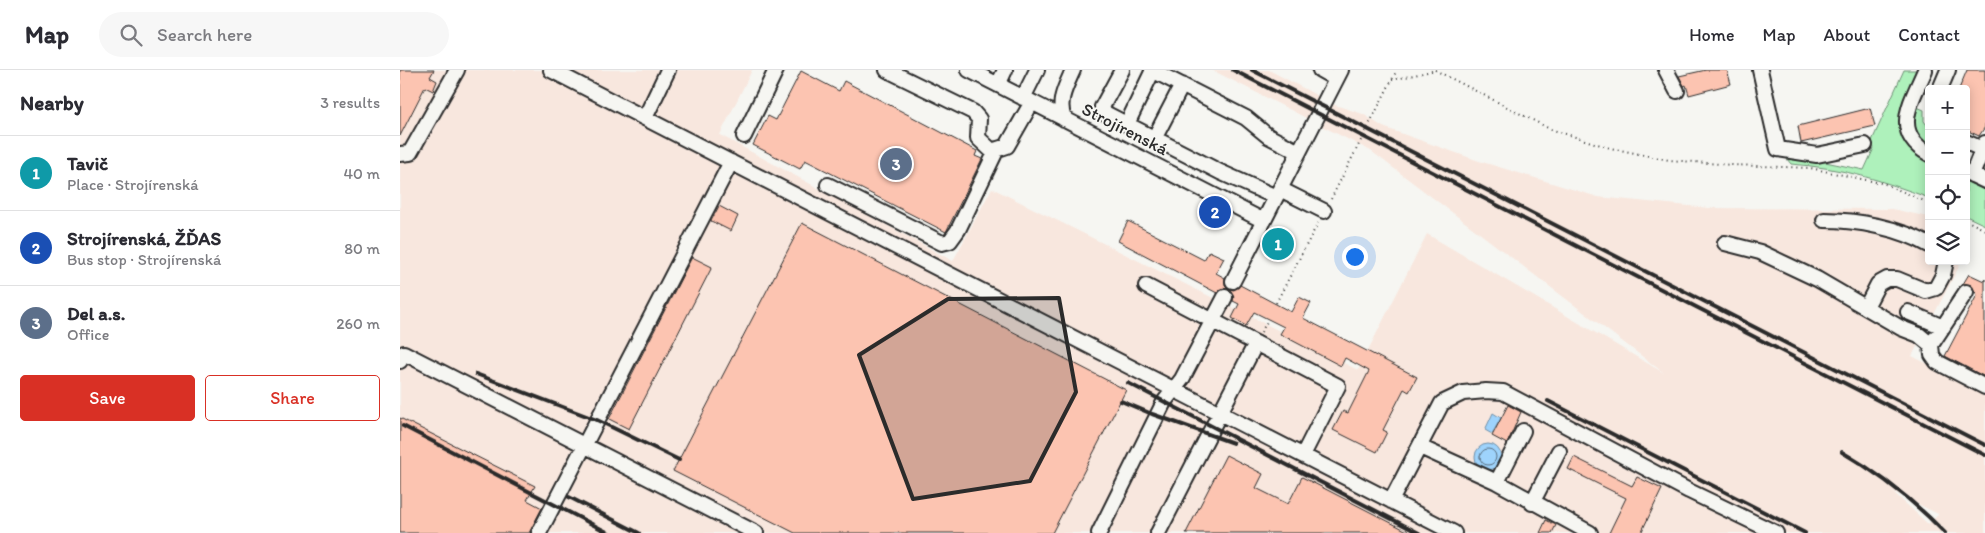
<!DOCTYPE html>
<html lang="en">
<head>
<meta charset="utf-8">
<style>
	:root { --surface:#fff; --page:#f7f7f7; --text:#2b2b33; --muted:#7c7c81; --line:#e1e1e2; --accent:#d93025 }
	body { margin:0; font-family:Itim,sans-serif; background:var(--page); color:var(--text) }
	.controls { position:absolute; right:15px; top:15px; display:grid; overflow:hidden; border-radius:5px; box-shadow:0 2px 12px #0003 }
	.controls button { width:45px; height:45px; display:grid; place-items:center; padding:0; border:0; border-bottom:1px solid var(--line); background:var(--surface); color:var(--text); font:25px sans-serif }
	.you { position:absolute; left:954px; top:186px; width:18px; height:18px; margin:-12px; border:4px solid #fff; border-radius:50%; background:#1a73e8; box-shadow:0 0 0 8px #1a73e833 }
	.badge { display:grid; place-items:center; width:32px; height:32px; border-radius:50%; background:var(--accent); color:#fff; font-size:16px; font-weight:700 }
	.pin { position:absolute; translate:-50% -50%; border:2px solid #fff; box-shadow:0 1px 5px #0006 }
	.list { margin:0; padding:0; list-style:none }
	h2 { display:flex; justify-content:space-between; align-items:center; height:65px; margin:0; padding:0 20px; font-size:21px }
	h2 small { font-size:16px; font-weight:400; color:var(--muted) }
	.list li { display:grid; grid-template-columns:32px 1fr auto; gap:15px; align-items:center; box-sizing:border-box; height:75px; padding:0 20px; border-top:1px solid var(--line) }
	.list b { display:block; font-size:19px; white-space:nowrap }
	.list p { margin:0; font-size:16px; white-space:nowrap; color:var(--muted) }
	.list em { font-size:16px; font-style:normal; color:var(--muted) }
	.actions { display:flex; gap:10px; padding:15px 20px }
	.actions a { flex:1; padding:11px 0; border:1px solid var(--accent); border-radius:5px; text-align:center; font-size:18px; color:var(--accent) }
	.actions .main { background:var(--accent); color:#fff }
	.icon { flex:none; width:28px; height:28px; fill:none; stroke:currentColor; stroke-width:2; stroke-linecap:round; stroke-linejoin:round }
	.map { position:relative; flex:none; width:1585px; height:463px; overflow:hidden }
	header { display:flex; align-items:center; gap:30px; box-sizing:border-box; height:70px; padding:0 25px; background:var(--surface); border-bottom:1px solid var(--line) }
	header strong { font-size:24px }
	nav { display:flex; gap:28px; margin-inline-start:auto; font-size:18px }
	.search { width:350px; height:45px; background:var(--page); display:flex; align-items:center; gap:12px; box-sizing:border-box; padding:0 18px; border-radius:28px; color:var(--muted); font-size:19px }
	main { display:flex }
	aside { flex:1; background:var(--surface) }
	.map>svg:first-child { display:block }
	.built { fill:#f8e7de; fill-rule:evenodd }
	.green { fill:#aef1bb; stroke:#6c8e73 }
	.water { fill:#9ed3fc; stroke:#7090a8 }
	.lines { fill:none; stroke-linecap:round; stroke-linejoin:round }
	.shore { stroke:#596e7f; stroke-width:1 }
	.building { fill:#fcc4b1; stroke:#2b2b2b }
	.minor-casing { stroke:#2b2b2b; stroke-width:18 }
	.path { stroke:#2b2b2b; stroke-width:2; stroke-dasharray:1 4; stroke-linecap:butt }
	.minor { stroke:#f6f6f2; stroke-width:14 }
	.rail { stroke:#2b2b2b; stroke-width:4 }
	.marked { fill:#2b2b2b; fill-opacity:0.2; stroke:#2b2b2b; stroke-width:4; stroke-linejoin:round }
	.labels { text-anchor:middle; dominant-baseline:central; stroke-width:4; stroke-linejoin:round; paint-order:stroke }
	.street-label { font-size:18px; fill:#2b2b2b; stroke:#f6f6f2 }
</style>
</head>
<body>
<header>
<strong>Map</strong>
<div class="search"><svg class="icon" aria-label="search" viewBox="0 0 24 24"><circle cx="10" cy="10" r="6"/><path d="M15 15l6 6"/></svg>Search here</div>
<nav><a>Home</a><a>Map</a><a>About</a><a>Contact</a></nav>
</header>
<main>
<aside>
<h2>Nearby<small>3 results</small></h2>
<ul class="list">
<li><span class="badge" style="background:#0f9aa8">1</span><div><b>Tavič</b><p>Place · Strojírenská</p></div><em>40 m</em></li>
<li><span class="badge" style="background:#1a4fb4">2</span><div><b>Strojírenská, ŽĎAS</b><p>Bus stop · Strojírenská</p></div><em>80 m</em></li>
<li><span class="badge" style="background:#5c6f8a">3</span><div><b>Del a.s.</b><p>Office</p></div><em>260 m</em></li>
</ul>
<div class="actions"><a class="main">Save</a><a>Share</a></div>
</aside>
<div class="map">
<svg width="1585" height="463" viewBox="0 0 1585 463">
	<rect width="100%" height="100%" fill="#f6f6f2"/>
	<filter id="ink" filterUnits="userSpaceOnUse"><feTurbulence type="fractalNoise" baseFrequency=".02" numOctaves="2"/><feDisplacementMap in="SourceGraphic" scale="10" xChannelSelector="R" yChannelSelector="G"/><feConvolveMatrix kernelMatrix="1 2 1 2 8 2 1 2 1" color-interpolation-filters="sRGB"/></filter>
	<g filter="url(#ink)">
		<path class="built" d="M 0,0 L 352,0 L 320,65 L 553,191 L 592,118 L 958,300 L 1027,164 L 1264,303 L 971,81 L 812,0 L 869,0 L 935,35 L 963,44 L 983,57 L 1079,91 L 1198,127 L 1309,138 L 1492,139 L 1529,147 L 1529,191 L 1562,191 L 1512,286 L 1585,323 L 1585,463 L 0,463 ZM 1492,421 L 1538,444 L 1538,445 L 1528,454 Z"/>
		<path class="green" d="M 1504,0 L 1518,0 L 1504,32 L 1500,44 L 1500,54 L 1529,90 L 1529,128 C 1481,110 1443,98 1391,94 L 1382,83 L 1464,100 L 1474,78 L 1471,73 Z
			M 1530,0 L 1533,0 L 1517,37 L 1524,40 L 1524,51 L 1529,58 L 1529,78 L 1517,67 L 1512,47 Z
			M 1566,107 L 1585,115 L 1585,155 L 1566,146 Z"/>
		<path class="water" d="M 1093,343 L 1101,348 L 1092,364 L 1085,360 Z
			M1075 387a13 13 0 1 1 26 0a13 13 0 1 1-26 0Z"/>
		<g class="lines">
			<path class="shore" d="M1080 387a8 8 0 1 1 16 0a8 8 0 1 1-16 0Z"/>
		</g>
		<path class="building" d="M 0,0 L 34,0 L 30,7 L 37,11 L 33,21 L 25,17 L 0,66 Z
			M 1306,0 L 1327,0 L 1331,14 L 1289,25 L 1286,15 L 1284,16 L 1279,6 Z
			M 1567,0 L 1585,0 L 1585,57 L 1579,66 L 1566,60 L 1566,19 L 1559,19 Z
			M 401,1 L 439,21 L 444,11 L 577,81 L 575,86 L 582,89 L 546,162 L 405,90 L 400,99 L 353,75 L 368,46 L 376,50 Z
			M 1470,38 L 1475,56 L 1401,73 L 1398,56 Z
			M 319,136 L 338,146 L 331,161 L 311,151 Z
			M 728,151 L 804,190 L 809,181 L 824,188 L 816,203 L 825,208 L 825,215 L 829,219 L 834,220 L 840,215 L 891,242 L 899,227 L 911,233 L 903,248 L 1017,307 L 1009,322 L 1004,319 L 983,360 L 987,362 L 977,382 L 933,360 L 943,341 L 948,343 L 969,301 L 945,288 L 941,296 L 880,264 L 884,257 L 854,242 L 846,256 L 832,248 L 839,234 L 833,231 L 834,226 L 829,220 L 824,218 L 817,223 L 718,171 Z
			M 402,153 L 726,320 L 652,463 L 395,463 L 273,401 Z
			M 292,187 L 312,197 L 229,359 L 209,349 Z
			M 1569,204 L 1584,211 L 1585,209 L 1585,307 L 1545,286 L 1577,225 L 1571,215 L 1563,214 Z
			M 1108,335 L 1121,342 L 1107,374 L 1092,366 Z
			M 0,348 L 135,416 L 127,430 L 142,438 L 129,463 L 0,463 Z
			M 826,385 L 863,404 L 856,418 L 888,434 L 902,407 L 1011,463 L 786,463 Z
			M 1174,387 L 1232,416 L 1237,407 L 1262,419 L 1241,463 L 1209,463 L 1226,428 L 1168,399 Z
			M 1146,450 L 1156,455 L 1152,463 L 1140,463 Z"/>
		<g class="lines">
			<defs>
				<path id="minor" d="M 151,0 L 1054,463
					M 487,0 L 573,42 L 579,49 L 578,68 L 592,81 L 607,76 L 632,32
					M 569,0 L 864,151
					M 722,0 L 702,37 L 703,42 L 820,102 L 876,127
					M 752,0 L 846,48 L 868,66 L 899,82
					M 920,0 L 936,9
					M 1266,0 L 1277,21
					M 1360,0 L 1378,79 L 1417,85 L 1465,75
					M 1525,0 C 1512,31 1490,62 1529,84
					M 598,15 L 605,0
					M 1540,19 L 1548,0
					M 623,28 L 637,0
					M 245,48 L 268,0
					M 664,49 C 657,31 666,16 673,0
					M 727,54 L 753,0
					M 344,66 L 376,0
					M 754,69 L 782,15
					M 1566,72 L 1582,79
					M 0,84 L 10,83 L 57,0
					M 1566,102 L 1585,111
					M 1572,105 L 1585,73
					M 428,115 L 542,173 L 550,171 L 558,160 L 597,79
					M 880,119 L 924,141
					M 1424,150 C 1457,150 1500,158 1529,175
					M 1325,173 L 1360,182 L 1417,209 L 1501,258 L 1519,265 L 1531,275
					M 833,211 L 941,0
					M 746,216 L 938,316 L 903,385
					M 1566,222 L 1531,275 L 1532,285 L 1537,292 L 1585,317
					M 1466,237 L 1478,214 L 1487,209 L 1497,209 L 1526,221 L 1536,218 L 1543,205 L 1546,191
					M 1508,242 L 1543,257
					M 0,291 L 4,283 L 356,463
					M 1020,377 L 1097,412 L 1190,463
					M 1097,412 L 1123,361
					M 991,431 L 1042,333 L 1063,323 L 1086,321 L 1103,322 L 1289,421 L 1376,463
					M 1132,433 L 1159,381
					M 139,463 L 331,92
					M 699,463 L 764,332 L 782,309 L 825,227
					M 758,463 L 856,273"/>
			</defs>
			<use href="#minor" class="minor-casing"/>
			<path class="path" d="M 1035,0 L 1150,59 L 1210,78 L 1269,90 L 1332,95 L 1410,98 L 1485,114 L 1529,133
				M 992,10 L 1036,0
				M 931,129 L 997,0
				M 1566,150 L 1585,160
				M 876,233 L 918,153
				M 861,262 L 868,250"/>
			<use href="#minor" class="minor"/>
			<path class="rail" d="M 833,0 L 1585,385
				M 852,0 L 1585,375
				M 76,304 L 197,350 L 279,390
				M 728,313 L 1019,463
				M 721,331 L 752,344 L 833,373
				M 1148,331 L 1405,463
				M 3,356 L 209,463
				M 1442,382 C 1480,404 1514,431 1545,463
				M 169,427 L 239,463"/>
		</g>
	</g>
	<path class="marked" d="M 659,228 L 676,322 L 630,411 L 513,429 L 459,285 L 548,229 Z"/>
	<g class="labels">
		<g class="street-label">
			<text transform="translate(725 59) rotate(27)">Strojírenská</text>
		</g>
	</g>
</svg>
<div class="controls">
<button>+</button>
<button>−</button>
<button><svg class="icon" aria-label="locate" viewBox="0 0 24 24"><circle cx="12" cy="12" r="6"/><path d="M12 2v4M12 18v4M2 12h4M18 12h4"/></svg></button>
<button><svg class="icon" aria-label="layers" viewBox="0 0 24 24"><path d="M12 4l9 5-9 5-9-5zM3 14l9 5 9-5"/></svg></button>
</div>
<div class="you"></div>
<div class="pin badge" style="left:878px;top:174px;background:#0f9aa8">1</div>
<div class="pin badge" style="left:815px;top:142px;background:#1a4fb4">2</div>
<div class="pin badge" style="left:496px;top:94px;background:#5c6f8a">3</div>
</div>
</main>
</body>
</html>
